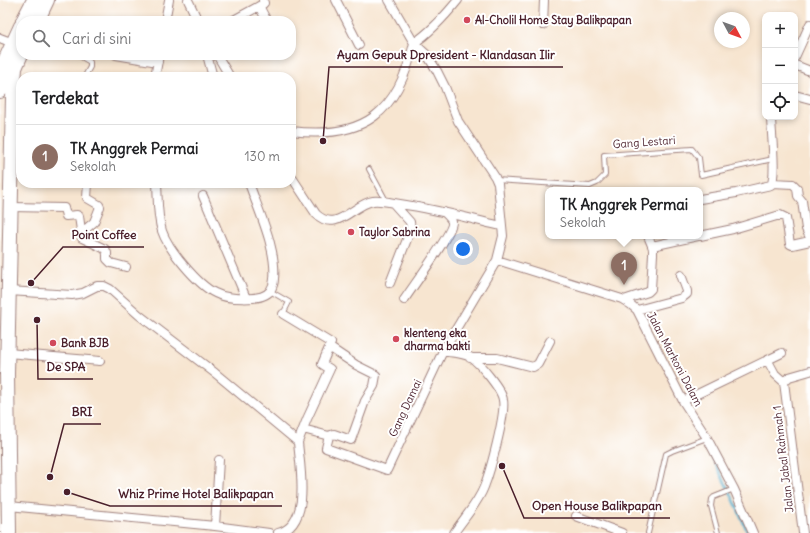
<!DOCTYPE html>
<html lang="id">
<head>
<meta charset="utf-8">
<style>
	:root { --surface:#fff; --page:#f6f6f6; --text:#202124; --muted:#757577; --line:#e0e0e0; --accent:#ea580c }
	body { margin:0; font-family:Delius,sans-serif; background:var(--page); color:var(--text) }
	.controls { position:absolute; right:12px; top:12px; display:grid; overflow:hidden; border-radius:8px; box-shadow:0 2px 6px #0003 }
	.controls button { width:36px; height:36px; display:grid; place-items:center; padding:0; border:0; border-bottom:1px solid var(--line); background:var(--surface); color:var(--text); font:20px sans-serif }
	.compass { position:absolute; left:714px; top:12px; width:36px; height:36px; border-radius:50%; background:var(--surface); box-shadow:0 2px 6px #0003; rotate:131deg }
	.you { position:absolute; left:463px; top:249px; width:14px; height:14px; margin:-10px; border:3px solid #fff; border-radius:50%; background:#1a73e8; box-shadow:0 0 0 6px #1a73e833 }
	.badge { display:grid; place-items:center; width:26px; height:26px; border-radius:50%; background:var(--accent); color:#fff; font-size:13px; font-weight:700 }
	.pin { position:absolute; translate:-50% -33px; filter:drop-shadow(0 1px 2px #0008) }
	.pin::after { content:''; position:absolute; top:21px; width:14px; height:12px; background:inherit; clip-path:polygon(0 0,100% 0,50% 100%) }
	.popup { position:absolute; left:545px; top:187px; width:158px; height:52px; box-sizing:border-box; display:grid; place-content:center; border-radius:8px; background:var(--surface); filter:drop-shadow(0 1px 3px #0005); font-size:13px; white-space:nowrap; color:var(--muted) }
	.popup b { font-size:15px; color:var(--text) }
	.popup::after { content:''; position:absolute; left:50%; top:100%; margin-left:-8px; border:8px solid transparent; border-top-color:var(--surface) }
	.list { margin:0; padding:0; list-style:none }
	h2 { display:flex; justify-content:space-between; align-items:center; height:52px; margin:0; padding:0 16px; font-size:17px }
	h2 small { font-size:13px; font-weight:400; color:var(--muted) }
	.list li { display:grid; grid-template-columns:26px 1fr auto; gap:12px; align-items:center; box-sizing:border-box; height:64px; padding:0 16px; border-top:1px solid var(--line) }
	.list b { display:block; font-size:15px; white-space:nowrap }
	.list p { margin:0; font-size:13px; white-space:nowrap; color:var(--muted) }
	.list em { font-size:13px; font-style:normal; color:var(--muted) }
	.icon { flex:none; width:22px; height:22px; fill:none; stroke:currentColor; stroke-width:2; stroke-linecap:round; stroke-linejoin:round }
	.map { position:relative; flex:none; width:810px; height:533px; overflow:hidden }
	.search { position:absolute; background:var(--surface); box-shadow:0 2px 6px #0003; left:16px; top:16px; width:280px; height:44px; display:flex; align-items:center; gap:10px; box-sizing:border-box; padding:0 14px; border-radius:16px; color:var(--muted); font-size:15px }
	.panel { position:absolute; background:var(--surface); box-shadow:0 2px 6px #0003; left:16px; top:72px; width:280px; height:116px; border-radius:16px }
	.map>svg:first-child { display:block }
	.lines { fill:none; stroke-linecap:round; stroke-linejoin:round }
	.stream { stroke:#53b2d2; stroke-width:2.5 }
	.lane-casing { stroke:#a0827e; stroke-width:6 }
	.street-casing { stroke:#a0827e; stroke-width:10 }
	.highway-casing { stroke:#a0827e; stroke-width:16 }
	.lane { stroke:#fff; stroke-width:4 }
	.street { stroke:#fff; stroke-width:8 }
	.highway { stroke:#fff; stroke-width:14 }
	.poi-dot { fill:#d1495b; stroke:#fff; stroke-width:1.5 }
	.labels { text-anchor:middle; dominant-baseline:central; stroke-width:4; stroke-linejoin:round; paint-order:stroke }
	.poi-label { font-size:11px; font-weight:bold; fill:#4a1f2b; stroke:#fff; text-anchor:start }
	.street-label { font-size:11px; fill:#4a1f2b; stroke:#fff }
	.leader { fill:none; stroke:#4a1f2b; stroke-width:1.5 }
	.callout-dot { fill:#4a1f2b; stroke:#fff; stroke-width:1.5 }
	.callout-label { font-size:12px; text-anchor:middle; font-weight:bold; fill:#4a1f2b; stroke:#fff; stroke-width:4; stroke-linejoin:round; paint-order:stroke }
</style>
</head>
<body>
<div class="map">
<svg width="810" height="533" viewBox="0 0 810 533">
	<rect width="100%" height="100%" fill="#fff"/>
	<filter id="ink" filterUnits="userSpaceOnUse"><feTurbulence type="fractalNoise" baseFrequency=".025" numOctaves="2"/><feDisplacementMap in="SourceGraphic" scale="8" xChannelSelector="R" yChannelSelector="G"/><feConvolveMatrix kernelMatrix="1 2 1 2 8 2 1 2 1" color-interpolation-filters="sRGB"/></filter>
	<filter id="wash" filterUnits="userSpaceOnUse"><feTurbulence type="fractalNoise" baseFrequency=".012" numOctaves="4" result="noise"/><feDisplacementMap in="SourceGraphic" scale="16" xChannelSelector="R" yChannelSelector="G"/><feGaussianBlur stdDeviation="0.9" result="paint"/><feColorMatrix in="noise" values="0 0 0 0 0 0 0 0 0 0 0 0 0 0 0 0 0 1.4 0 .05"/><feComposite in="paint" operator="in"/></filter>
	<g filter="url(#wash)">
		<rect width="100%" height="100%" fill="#f7e5d0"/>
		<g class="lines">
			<path class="stream" d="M 699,432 L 734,500 L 748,533"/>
		</g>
	</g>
	<g filter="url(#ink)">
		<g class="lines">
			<defs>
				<path id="lane" d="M 78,55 L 90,62 L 90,67 L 85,76
					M 369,169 L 384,197 L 384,201
					M 496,180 L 590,186 L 597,183 L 605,175 L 604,155 L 692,149 L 699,158 L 701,175 L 773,159
					M 270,291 L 289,302 L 283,314
					M 648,533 L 666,454 L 672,451 L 707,438
					M 718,533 L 711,506 L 712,499 L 714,497 L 734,489"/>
				<path id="street" d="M 188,0 L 198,21
					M 336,0 L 359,45
					M 259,6 L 267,21
					M 165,21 L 169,0
					M 232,21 L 263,4 L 264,3 L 263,0
					M 543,25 L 544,0
					M 0,38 L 13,43
					M 414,43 C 431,32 445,16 458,0
					M 116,55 L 158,62
					M 207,55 L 213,77
					M 217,55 L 230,77
					M 795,57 L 810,24
					M 795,65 L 810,71
					M 155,77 L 159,55
					M 795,95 L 810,99
					M 291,131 C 364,140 398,113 414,43
					M 291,176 L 316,214 C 337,234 353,204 373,201 C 382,200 392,203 400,204 C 435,209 468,218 501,226
					M 157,183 C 158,198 157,216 162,231 C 168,249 198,285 215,293 C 226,299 262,302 270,291 C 272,288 274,282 274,279 C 277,249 259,212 249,183
					M 772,183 L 793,184 L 797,188 L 798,196 L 802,201 L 806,229 L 810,238
					M 203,196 L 246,298
					M 700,199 L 736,193 L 771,185 C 777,176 771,130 771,117
					M 11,207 L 64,208 L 66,216 L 77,215 L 79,216 L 82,238 L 87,228 L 94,222 L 100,207 L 99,205 L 87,198 L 88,183
					M 700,236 L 733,229 L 780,215 L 786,218 L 790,244 L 792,245 L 810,241
					M 82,238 L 105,249 L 107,253 L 107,259 L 111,263 L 126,267
					M 652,246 L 698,236
					M 497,260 L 622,299 L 630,304 L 637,310 L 683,401 L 707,438 L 734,489 L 753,533
					M 390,283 L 411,229 L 410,222 L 393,203
					M 9,291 L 72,295 L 83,293 L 97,286 L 104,286 L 110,289 L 139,315 L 215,373 L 298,442 C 300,468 312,525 278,533
					M 404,300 C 411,289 454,231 452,222 C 451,218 447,215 444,212
					M 624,300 L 648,292 L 651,289 L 653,254 L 653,248 L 648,236
					M 637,310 L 682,298 L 687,294 L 687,291 L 681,275
					M 283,314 L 331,343 L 322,364 L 330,369 L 307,419 L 298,442
					M 443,351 C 451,353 463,353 470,357 C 479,362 502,390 503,400 C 506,414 490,472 484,487 C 478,503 464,518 454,533
					M 8,353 L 100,361
					M 470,358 L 497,358 L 533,367 L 538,364 L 550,341
					M 768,361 L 775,374 L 784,382
					M 784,382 L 803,533
					M 784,382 L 789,377 L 810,371
					M 683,401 L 782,353
					M 303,429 L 329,436 L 326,448 L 387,470 L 443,351 L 497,260 L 503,236 L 498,184 L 495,177 L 458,121 L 445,87 L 437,71 L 427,55 L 414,43 L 389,0
					M 329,436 L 334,434 L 351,440 L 365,401 L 374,386 L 376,375 L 356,365 L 329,347
					M 9,506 L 215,526 L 269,533
					M 576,516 L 622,533
					M 215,526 L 219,460"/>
				<path id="highway" d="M 23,21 L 34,0
					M 37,21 L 47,0
					M 0,91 L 3,65 L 21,26
					M 9,533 L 7,374 L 13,97 L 15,68 L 21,54"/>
			</defs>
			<use href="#lane" class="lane-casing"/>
			<use href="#street" class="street-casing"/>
			<use href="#highway" class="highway-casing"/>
			<use href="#lane" class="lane"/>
			<use href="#street" class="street"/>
			<use href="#highway" class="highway"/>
		</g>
	</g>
	<g class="poi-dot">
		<circle cx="467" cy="20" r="4"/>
		<circle cx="351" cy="232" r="4"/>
		<circle cx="396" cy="339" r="4"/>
		<circle cx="53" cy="343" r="4"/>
	</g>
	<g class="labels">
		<g class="poi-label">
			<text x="475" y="20">Al-Cholil Home Stay Balikpapan</text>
			<text x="359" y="232">Taylor Sabrina</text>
			<text x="404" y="333">klenteng eka<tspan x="404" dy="13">dharma bakti</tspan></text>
			<text x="61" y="343">Bank BJB</text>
		</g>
		<g class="street-label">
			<text transform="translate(644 142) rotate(-4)">Gang Lestari</text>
			<text transform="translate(675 359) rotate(62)">Jalan Markoni Dalam</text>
			<text transform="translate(405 408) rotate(-65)">Gang Damai</text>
			<text transform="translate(783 459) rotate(-97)">Jalan Jabal Rahmah 1</text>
		</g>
	</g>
	<path class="leader" d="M323 141L329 67H563M31 283L63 247H144M37 320L38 379H93M50 477L64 424H101M67 492L110 506H282M502 466L524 518H670"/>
	<g class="callout-dot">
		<circle cx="323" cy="141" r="4"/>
		<circle cx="31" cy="283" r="4"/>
		<circle cx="37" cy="320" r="4"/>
		<circle cx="50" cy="477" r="4"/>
		<circle cx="67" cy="492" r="4"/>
		<circle cx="502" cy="466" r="4"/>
	</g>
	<g class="callout-label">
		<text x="446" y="59">Ayam Gepuk Dpresident - Klandasan Ilir</text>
		<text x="104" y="239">Point Coffee</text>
		<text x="66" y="371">De SPA</text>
		<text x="82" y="416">BRI</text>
		<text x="196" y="498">Whiz Prime Hotel Balikpapan</text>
		<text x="597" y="510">Open House Balikpapan</text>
	</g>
</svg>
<div class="controls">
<button>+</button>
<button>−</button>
<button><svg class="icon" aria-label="locate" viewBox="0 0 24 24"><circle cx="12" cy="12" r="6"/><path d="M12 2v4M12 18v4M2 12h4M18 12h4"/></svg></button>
</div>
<svg class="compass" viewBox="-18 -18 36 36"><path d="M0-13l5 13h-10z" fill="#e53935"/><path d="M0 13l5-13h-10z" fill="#757577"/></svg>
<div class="you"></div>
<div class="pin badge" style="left:624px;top:285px;background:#8d6e63">1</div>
<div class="popup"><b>TK Anggrek Permai</b>Sekolah</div>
<div class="search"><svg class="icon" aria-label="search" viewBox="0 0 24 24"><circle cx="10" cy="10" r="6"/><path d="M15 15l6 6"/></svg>Cari di sini</div>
<section class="panel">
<h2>Terdekat<small></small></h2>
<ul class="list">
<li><span class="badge" style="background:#8d6e63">1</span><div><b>TK Anggrek Permai</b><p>Sekolah</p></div><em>130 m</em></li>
</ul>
</section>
</div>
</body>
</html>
